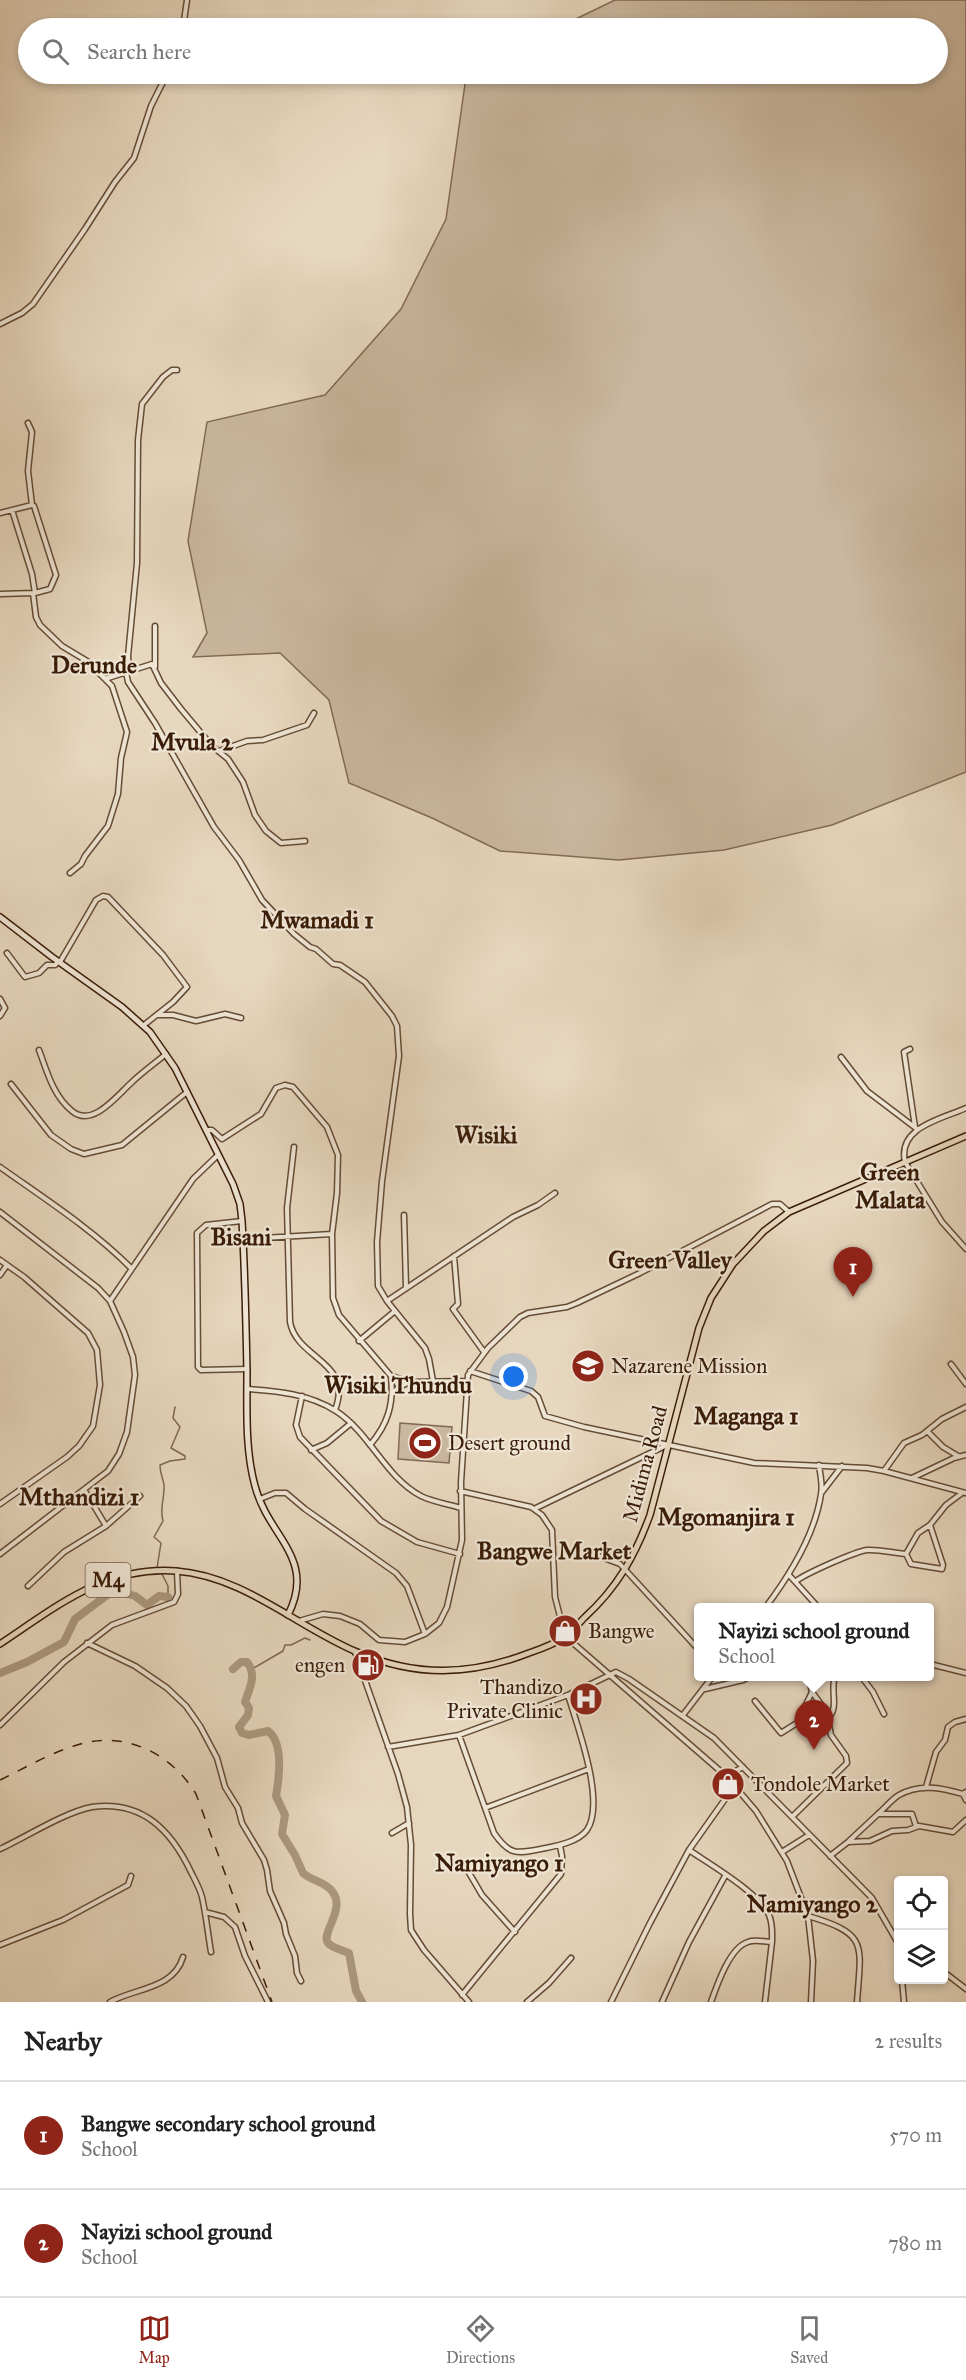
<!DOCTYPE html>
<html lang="en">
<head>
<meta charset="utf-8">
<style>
	:root { --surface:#fff; --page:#f6f6f6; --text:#222; --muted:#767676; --line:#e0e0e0; --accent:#8f2418 }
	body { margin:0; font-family:"IM FELL Great Primer",serif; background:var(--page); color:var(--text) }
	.controls { position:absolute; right:18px; bottom:18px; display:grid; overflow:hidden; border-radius:6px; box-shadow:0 3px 9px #0003 }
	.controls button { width:54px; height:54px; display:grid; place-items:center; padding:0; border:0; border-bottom:2px solid var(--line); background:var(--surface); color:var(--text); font:30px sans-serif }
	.you { position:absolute; left:514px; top:1377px; width:21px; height:21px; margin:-15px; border:4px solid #fff; border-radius:50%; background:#1a73e8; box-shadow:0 0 0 9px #1a73e833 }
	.badge { display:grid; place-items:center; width:39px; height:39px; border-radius:50%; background:var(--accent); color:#fff; font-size:20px; font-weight:700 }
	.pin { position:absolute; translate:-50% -50px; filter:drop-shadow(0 2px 3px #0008) }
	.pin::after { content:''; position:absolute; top:32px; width:21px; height:18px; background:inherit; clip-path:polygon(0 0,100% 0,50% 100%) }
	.popup { position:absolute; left:694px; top:1603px; width:240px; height:78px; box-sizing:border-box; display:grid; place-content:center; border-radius:6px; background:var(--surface); filter:drop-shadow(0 2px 4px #0005); font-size:20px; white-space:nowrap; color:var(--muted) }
	.popup b { font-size:22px; color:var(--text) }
	.popup::after { content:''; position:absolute; left:50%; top:100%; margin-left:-12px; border:12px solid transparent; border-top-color:var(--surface) }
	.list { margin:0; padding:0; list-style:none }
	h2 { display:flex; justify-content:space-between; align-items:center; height:78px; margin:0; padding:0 24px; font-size:26px }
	h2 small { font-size:20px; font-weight:400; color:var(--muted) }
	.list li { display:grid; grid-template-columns:39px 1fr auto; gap:18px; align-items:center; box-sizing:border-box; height:108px; padding:0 24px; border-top:2px solid var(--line) }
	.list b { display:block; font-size:22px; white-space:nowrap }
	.list p { margin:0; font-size:20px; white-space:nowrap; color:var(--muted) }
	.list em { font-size:20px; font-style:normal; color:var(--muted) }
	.icon { flex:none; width:33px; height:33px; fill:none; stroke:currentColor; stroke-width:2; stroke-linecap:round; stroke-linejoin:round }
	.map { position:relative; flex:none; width:966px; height:2002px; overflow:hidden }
	.search { position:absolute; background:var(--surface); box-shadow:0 3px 9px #0003; left:18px; right:18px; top:18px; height:66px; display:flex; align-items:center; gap:15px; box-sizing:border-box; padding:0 21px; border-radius:33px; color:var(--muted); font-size:22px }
	.sheet { height:294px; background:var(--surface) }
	nav { display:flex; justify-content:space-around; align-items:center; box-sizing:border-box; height:84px; border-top:2px solid var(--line); background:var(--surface); font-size:16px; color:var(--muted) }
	nav a { display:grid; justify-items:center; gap:3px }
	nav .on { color:var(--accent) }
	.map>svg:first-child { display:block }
	.green { fill:#cab79f; stroke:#826a54; stroke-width:1.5 }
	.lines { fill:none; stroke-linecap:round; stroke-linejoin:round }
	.stream { stroke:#7e6750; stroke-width:1.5 }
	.river { stroke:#ac9880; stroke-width:8 }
	.street-casing { stroke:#654c36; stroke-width:7 }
	.secondary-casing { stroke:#3a1d08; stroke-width:8 }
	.primary-casing { stroke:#3a1d08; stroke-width:8 }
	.street { stroke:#efe5d5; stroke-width:4 }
	.secondary { stroke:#efe5d5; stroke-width:5 }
	.primary { stroke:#e7d7be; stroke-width:5 }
	.rail { stroke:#3a1d08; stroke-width:1.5; stroke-dasharray:10 10; stroke-linecap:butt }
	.labels { text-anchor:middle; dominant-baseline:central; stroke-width:4.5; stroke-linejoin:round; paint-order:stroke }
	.shield { fill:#efe5d5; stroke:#705946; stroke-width:1.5 }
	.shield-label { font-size:20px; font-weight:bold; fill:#3a1d08 }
	.poi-label { font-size:21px; fill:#3a1d08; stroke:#efe5d5; text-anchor:start }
	.street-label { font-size:21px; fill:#3a1d08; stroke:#efe5d5 }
	.quarter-label { font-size:24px; font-weight:bold; fill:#3a1d08; stroke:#efe5d5 }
</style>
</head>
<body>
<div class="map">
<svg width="966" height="2002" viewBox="0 0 966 2002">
	<rect width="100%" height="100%" fill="#e7d7be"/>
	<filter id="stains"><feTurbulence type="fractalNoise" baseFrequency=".00333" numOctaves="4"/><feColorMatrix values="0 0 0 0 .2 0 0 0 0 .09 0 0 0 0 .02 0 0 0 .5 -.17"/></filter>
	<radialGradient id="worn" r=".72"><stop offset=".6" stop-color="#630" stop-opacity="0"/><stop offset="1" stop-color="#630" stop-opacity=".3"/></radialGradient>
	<path class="green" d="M 615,0 L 966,0 L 966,772 L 832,825 L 724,850 L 619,860 L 500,851 L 432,818 L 349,783 L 329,700 L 280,653 L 193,657 L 207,633 L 188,541 L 207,422 L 325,395 L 401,309 L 446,219 L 466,77 L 474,74 L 938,74 L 938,28 L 557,28 Z
		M 400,1423 L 452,1427 L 449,1463 L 398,1459 Z"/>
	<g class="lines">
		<path class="stream" d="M 157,1568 L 161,1543 L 154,1537 L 163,1521 C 159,1508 165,1498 164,1485 C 163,1477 160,1475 160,1465 L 170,1461 L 185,1459 L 185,1456 L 171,1448 L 180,1427 L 173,1418 L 175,1407
			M 162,1574 L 168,1586 L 168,1597
			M 252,1669 L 283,1651 L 285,1645 L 291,1645 L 305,1638 L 310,1640"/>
		<path class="river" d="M 233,1669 L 241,1662 L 247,1662 C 257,1675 250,1687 245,1702 L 249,1708 L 248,1715 L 239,1727 L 242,1733 L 249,1735 L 268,1731 C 284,1743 279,1779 276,1796 L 285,1815 L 282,1834 L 295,1855 L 303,1873 C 312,1881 323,1881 331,1890 C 348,1908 320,1933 328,1943 C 332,1948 343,1950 349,1953 L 356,1991 L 362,2002
			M 0,1673 L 27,1662 L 64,1642 L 75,1619 L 114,1590 L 135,1596 L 147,1605 L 159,1596 L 168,1597 L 170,1602"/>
		<defs>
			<path id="street" d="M 183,28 L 187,0
				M 0,324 L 22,313 L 33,304 L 85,229 L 115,182 L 134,158 L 151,106 L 167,74
				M 28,423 L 32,432 L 28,471 L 32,505
				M 12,510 L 32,574 L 35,593
				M 0,513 L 32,505 L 34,506 L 56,575 L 50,589 L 35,593 L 0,594
				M 33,593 L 36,617 L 40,625 L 62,646 L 87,661 L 112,686 L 127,732 L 121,758 L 118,794 L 108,826 L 85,856 L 81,864 L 70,873
				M 155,667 L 155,626
				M 129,671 L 128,656 L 137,563 L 138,440 L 142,404 L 163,377 L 172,370 L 177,370
				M 126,672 L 128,682 L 155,723 L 214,827 L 239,860 L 262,900 L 294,934 L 310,947 L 316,949 L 333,964 L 340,965 L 365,982 L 392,1016 L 397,1026 L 399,1056 L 382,1181 L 377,1242 L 378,1286 L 387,1301
				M 105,679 L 152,664 L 161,683 L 181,709 L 212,746 L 228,759 L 243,782 L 255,815 L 266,831 L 281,843 L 305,841
				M 219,751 L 247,741 L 263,740 L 307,725 L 314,713
				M 7,953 L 25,977 L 39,973 L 47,965 L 55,965 L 58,962
				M 60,962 L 96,900 L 103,896 L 108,897 L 163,955 L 187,987 L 173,1002 L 144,1025
				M 0,999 L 5,1008 L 0,1016
				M 158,1015 L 173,1015 L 196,1021 L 225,1014 L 241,1018
				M 910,1049 L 904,1052 L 915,1127
				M 39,1050 C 47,1071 53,1096 72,1111 C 92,1128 117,1096 130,1084 C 141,1073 154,1064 166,1054
				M 841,1057 L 867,1091 L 917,1129
				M 11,1084 L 51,1135 L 71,1149 L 84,1154 L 122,1145 L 187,1092
				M 966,1108 C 942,1119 897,1127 905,1162 L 942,1222 L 966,1249
				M 207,1130 L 212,1130 L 222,1139 L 261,1114 L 276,1088 L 285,1085 L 293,1087 L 327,1127 L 338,1155 L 337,1193 L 332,1234 L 333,1298 L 339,1315 L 391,1376 L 411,1382 L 466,1381
				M 294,1147 L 287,1208 L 290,1322 C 297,1360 354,1361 335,1410
				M 0,1167 C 45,1199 92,1229 131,1268
				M 0,1212 L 98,1288 L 110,1301 L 124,1332 L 133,1357 L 135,1375 L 127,1432 L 119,1454 L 108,1471 L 0,1554
				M 404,1215 L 406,1287
				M 242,1221 L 206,1225 L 197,1233 L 198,1367 L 201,1370 L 247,1369
				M 243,1239 L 332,1234
				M 454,1256 L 458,1304 L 453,1309 L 484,1352
				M 0,1260 L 24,1277 L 88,1333 L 97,1350 L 100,1385 L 93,1426 L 79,1446 L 67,1457 L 0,1504
				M 0,1275 L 7,1265
				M 110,1301 L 193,1179 L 218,1155
				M 359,1341 L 395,1311
				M 951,1364 L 966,1384
				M 470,1371 L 531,1391 L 538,1397 L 545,1416 L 584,1427 L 754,1463 L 867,1468 L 884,1471 L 966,1493
				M 433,1381 L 429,1359 L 425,1348 L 387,1301 L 513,1217 L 538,1205 L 555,1193
				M 247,1389 C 278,1391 309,1394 336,1411 C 370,1433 385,1477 421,1496 C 433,1502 448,1504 461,1508
				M 392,1394 L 399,1387 L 410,1382
				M 302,1396 L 296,1425 L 300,1437 L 381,1521 L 417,1542 L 460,1554
				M 927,1431 L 943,1447 L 958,1456
				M 370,1445 C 388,1424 394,1404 391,1376
				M 311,1450 L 327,1443 L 350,1424
				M 884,1471 L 904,1443 L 922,1435 L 942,1419 L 966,1407
				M 912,1478 L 954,1458 L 966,1455
				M 85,1491 L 106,1526
				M 460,1491 L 531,1507 L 542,1515 L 552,1530 L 555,1597 L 565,1636 L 726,1776 L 756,1811 L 787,1861 L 808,1916 L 813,1961 L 811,2002
				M 822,1492 L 842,1466
				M 260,1499 L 275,1493 L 286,1493 L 305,1509 L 396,1573 L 407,1586 L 425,1634
				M 536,1508 L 667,1445
				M 930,1525 L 943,1565 L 942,1569 L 911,1564 L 906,1554 L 918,1533 L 930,1525 L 946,1505 L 962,1493
				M 585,1551 L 620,1564 L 698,1649
				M 789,1575 L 819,1608
				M 796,1581 C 807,1573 854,1552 867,1550 C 879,1549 893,1553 906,1554
				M 28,1586 L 64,1552 L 106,1526 L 140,1496
				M 765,1608 C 790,1575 815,1535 821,1494 C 823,1485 820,1474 819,1465
				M 299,1621 L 323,1614 L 340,1616 L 360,1624 L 379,1640 L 405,1642 L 425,1634 L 439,1623 L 447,1607 L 462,1540 L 461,1482 L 468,1375 L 488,1348 L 520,1317 L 528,1313 L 567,1307 L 577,1303 L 640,1273 L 772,1204 L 780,1204 L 789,1212
				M 87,1643 L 135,1666 L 167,1688 L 186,1706 L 200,1726 L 217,1758 L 225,1787 L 238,1808 L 242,1823 L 264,1860 L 267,1870 L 270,1891 L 284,1923 L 286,1934 L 295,1956 L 297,1973 L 301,1981
				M 355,1652 L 398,1774 L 407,1807 L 411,1845 L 410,1914 L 411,1930 L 424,1950 L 469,2002
				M 930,1664 L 966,1673
				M 861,1676 L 873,1692 L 884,1714
				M 705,1689 L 743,1680 L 751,1676
				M 755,1701 L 781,1733 L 797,1723 L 812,1692 L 808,1676
				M 683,1715 L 713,1676
				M 829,1717 C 839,1707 830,1690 835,1676
				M 0,1725 L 64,1662 L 112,1625 L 174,1602 L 178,1594 L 177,1571
				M 459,1735 L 568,1695 L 616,1672 L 629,1679 L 714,1738 L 872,1898 L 898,1943
				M 388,1747 L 459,1735 L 494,1833 C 509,1855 516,1854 541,1849 C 555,1846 577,1843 587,1830 C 606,1802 577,1725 568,1695
				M 726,1776 L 743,1767
				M 926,1787 L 936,1752 L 945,1740 L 948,1727 L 955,1722 L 966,1719
				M 966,1792 L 963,1794 L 966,1800
				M 485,1808 L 589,1769
				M 878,1814 C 885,1808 891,1800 899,1795 C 920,1783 942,1788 963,1794
				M 792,1817 L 847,1763 L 846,1756 L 831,1735 L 826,1711 L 812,1692
				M 392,1833 L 409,1823
				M 849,1841 L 878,1814 L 912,1814 L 916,1826
				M 0,1849 C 26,1837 65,1812 92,1807 C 142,1800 171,1830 191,1872 C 195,1880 200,1889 202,1897 C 206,1915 208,1934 211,1952
				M 689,1850 C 711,1865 758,1892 769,1915 C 773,1924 772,1933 772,1942 C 764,1942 755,1939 748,1942 C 730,1947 717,1985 711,2002
				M 782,1852 L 809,1835
				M 830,1856 L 848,1842 L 870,1841 L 892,1831 L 908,1830 L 919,1826 L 953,1832 L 966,1820
				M 465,1866 L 482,1895 L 515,1932
				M 205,1912 L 224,1917 L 235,1927 L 245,1956 L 268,2002
				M 808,1916 C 869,1934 861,1944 857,2002
				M 0,1945 L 63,1920 L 128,1885 L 131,1876
				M 944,1972 L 966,1989
				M 902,1980 L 904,2002
				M 462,1995 L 561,1874 L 562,1856 L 560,1846
				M 110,2002 C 135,1988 174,1989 183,1957
				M 527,2002 L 549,1983 L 571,1958
				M 611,2002 L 650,1923 L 689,1850 L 735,1785
				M 662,2002 L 689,1942 L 725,1876
				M 765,2002 L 772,1942"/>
			<path id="secondary" d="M 0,917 L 52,957 L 122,1007 L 150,1032 L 175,1068 L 233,1184 L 240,1204 L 242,1221 C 245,1271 246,1322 247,1372 C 247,1409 245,1450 255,1486 C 268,1537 317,1558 288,1615"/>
			<path id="primary" d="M 0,1644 C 56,1607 104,1566 176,1571 C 244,1576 297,1627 357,1652 C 415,1677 470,1676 529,1653 C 541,1649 555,1644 566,1636 C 573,1631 579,1623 585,1617 C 617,1588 635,1556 650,1515 L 699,1328 L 711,1298 L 733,1264 L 764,1231 L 789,1212 L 966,1136"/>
		</defs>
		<use href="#street" class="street-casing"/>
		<use href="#secondary" class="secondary-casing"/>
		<use href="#primary" class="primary-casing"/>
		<use href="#street" class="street"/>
		<use href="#secondary" class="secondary"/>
		<use href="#primary" class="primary"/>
		<path class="rail" d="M 0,1780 C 25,1768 50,1753 77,1745 C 125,1730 171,1753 196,1794 L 272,2002"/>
	</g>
	<defs>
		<symbol id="school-disc" viewBox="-11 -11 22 22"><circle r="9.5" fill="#8f2418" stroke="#efe5d5"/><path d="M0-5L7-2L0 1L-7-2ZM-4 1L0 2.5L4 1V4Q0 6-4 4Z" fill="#fff"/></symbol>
		<symbol id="stadium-disc" viewBox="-11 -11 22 22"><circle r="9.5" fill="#8f2418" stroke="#efe5d5"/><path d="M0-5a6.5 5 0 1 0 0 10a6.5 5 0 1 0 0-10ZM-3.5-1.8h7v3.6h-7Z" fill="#fff"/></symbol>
		<symbol id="shop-disc" viewBox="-11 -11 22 22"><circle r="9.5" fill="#8f2418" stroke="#efe5d5"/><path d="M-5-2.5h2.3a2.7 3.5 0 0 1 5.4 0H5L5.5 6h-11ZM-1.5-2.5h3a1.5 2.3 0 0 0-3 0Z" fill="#fff"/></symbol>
		<symbol id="fuel-disc" viewBox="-11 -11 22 22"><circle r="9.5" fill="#8f2418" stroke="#efe5d5"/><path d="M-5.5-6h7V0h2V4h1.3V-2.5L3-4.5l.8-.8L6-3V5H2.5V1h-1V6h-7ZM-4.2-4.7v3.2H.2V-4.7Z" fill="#fff"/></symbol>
		<symbol id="hospital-disc" viewBox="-11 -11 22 22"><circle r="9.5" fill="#8f2418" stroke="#efe5d5"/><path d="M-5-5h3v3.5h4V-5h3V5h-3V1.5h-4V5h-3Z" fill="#fff"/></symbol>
	</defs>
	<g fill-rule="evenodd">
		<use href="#school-disc" x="569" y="1347" width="38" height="38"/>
		<use href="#stadium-disc" x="406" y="1424" width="38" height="38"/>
		<use href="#shop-disc" x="546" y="1612" width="38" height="38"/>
		<use href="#fuel-disc" x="349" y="1646" width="38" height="38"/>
		<use href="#hospital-disc" x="567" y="1680" width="38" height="38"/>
		<use href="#shop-disc" x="709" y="1765" width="38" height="38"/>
	</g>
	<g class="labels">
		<rect class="shield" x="85.5" y="1563" width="45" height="34" rx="4.5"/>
		<g class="shield-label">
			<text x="108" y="1580">M4</text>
		</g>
		<g class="poi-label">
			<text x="611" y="1366">Nazarene Mission</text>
			<text x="448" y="1443">Desert ground</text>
			<text x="588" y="1631">Bangwe</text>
			<text x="345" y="1665" text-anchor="end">engen</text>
			<text x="563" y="1687" text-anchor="end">Thandizo<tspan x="563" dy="24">Private Clinic</tspan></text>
			<text x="751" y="1784">Tondole Market</text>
		</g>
		<g class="street-label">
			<text transform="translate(645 1464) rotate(-75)">Midima Road</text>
		</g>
		<g class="quarter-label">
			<text x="94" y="665">Derunde</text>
			<text x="192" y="742">Mvula 2</text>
			<text x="317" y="920">Mwamadi 1</text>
			<text x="486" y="1135">Wisiki</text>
			<text x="890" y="1172">Green<tspan x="890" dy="28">Malata</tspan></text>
			<text x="241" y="1237">Bisani</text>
			<text x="670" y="1260">Green Valley</text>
			<text x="398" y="1385">Wisiki Thundu</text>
			<text x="746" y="1416">Maganga 1</text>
			<text x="79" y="1497">Mthandizi 1</text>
			<text x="726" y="1517">Mgomanjira 1</text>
			<text x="554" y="1551">Bangwe Market</text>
			<text x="499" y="1863">Namiyango 1</text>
			<text x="812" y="1904">Namiyango 2</text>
		</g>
	</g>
	<rect width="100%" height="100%" filter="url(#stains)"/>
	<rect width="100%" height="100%" fill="url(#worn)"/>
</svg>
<div class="controls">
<button><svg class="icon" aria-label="locate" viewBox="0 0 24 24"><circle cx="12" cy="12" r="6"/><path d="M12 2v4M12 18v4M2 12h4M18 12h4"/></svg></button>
<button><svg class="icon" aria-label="layers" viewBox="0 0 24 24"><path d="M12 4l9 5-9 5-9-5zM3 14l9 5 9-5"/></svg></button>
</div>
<div class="you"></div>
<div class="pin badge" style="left:853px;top:1297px">1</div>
<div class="pin badge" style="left:814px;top:1750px">2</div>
<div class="popup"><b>Nayizi school ground</b>School</div>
<div class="search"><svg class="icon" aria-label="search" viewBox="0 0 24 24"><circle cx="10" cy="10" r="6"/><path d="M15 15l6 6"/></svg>Search here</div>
</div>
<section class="sheet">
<h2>Nearby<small>2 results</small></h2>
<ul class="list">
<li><span class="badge">1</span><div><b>Bangwe secondary school ground</b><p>School</p></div><em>570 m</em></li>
<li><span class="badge">2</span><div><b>Nayizi school ground</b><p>School</p></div><em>780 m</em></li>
</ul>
</section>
<nav>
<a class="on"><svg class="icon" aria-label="map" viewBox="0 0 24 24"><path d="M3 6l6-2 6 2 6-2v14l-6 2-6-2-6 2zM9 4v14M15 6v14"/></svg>Map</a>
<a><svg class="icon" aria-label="directions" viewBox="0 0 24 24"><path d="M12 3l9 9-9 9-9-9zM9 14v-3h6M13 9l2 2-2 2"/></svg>Directions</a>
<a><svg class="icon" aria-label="saved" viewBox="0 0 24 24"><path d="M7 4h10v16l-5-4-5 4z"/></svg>Saved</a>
</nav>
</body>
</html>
